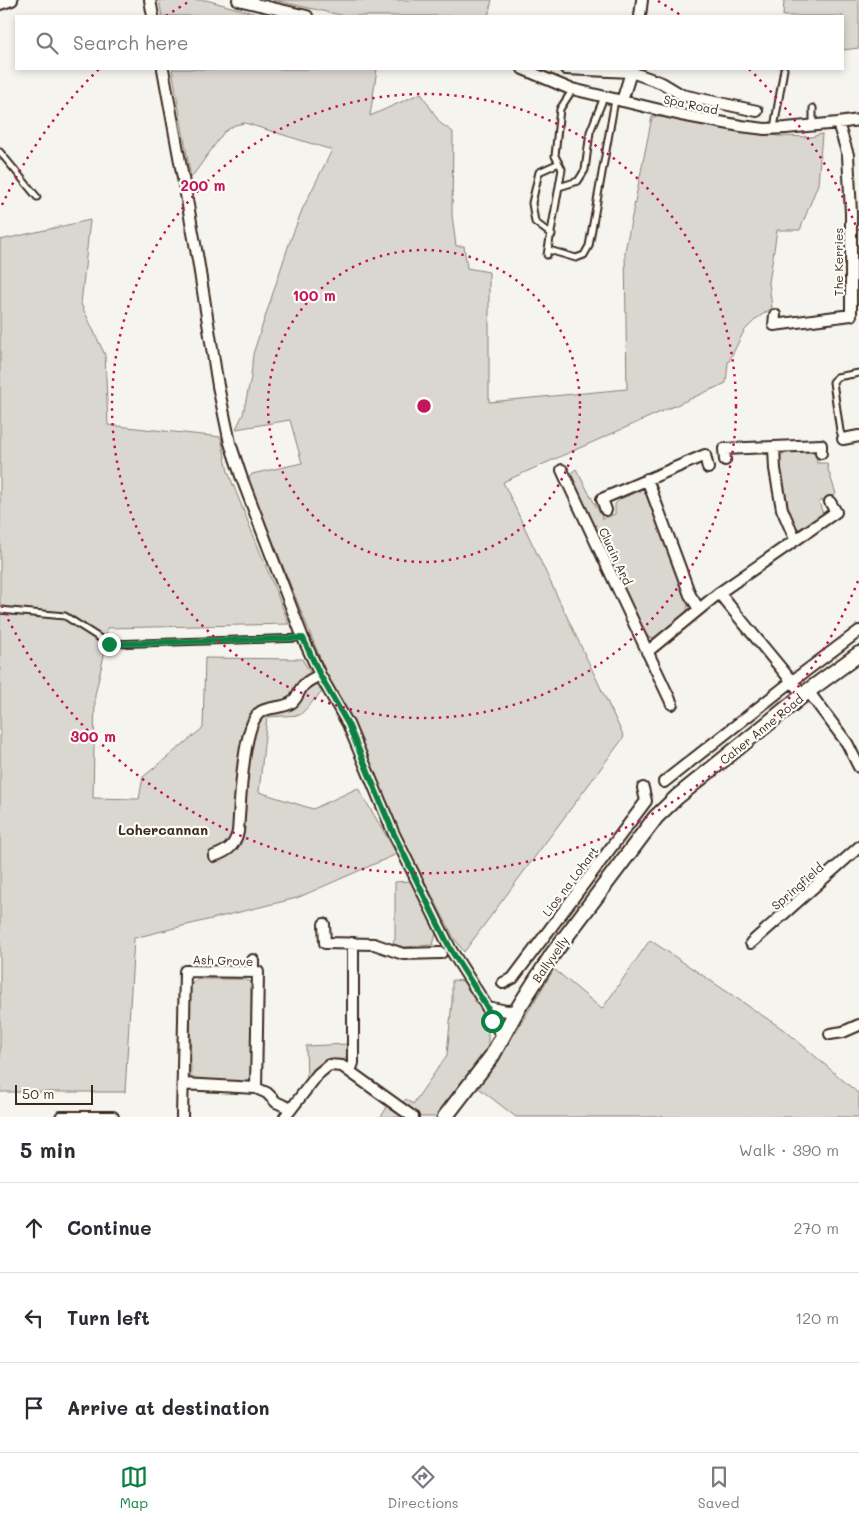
<!DOCTYPE html>
<html lang="en">
<head>
<meta charset="utf-8">
<style>
	:root { --surface:#fff; --page:#f2f2f3; --text:#2b2b33; --muted:#7c7c81; --line:#e1e1e2; --accent:#0b8043 }
	body { margin:0; font-family:Mali,sans-serif; background:var(--page); color:var(--text) }
	.scale { position:absolute; left:15px; bottom:12px; width:78px; box-sizing:border-box; padding-left:5px; border:2px solid #3b2a1e; border-top:0; font-size:14px; line-height:18px; white-space:nowrap; color:#3b2a1e; -webkit-text-stroke:4px #fdfcf7; paint-order:stroke }
	.stop { position:absolute; width:15px; height:15px; margin:-11px; border:4px solid #0b8043; border-radius:50%; background:#fff }
	.stop.end { background:#0b8043; border-color:#fff; box-shadow:0 1px 5px #0008 }
	.list { margin:0; padding:0; list-style:none }
	h2 { display:flex; justify-content:space-between; align-items:center; height:65px; margin:0; padding:0 20px; font-size:21px }
	h2 small { font-size:16px; font-weight:400; color:var(--muted) }
	.list li { display:grid; grid-template-columns:32px 1fr auto; gap:15px; align-items:center; box-sizing:border-box; height:90px; padding:0 20px; border-top:1px solid var(--line) }
	.list b { display:block; font-size:19px; white-space:nowrap }
	.list em { font-size:16px; font-style:normal; color:var(--muted) }
	.icon { flex:none; width:28px; height:28px; fill:none; stroke:currentColor; stroke-width:2; stroke-linecap:round; stroke-linejoin:round }
	.map { position:relative; flex:none; width:859px; height:1117px; overflow:hidden }
	.search { position:absolute; background:var(--surface); box-shadow:0 2px 8px #0003; left:15px; right:15px; top:15px; height:55px; display:flex; align-items:center; gap:12px; box-sizing:border-box; padding:0 18px; border-radius:0px; color:var(--muted); font-size:19px }
	.sheet { height:335px; background:var(--surface) }
	nav { display:flex; justify-content:space-around; align-items:center; box-sizing:border-box; height:70px; border-top:1px solid var(--line); background:var(--surface); font-size:14px; color:var(--muted) }
	nav a { display:grid; justify-items:center; gap:2px }
	nav .on { color:var(--accent) }
	.map>svg:first-child { display:block }
	.green { fill:#dad6d0; stroke:#8a8077 }
	.lines { fill:none; stroke-linecap:round; stroke-linejoin:round }
	.service-casing { stroke:#3b2a1e; stroke-width:9 }
	.minor-casing { stroke:#3b2a1e; stroke-width:14 }
	.tertiary-casing { stroke:#3b2a1e; stroke-width:18 }
	.service { stroke:#fdfcf7; stroke-width:5 }
	.minor { stroke:#fdfcf7; stroke-width:10 }
	.tertiary { stroke:#fdfcf7; stroke-width:14 }
	.route { stroke:#0b8043; stroke-width:6 }
	.ring { fill:none; stroke:#c2185b; stroke-width:2.5; stroke-dasharray:2.5 5 }
	.labels { text-anchor:middle; dominant-baseline:central; stroke-width:4.5; stroke-linejoin:round; paint-order:stroke }
	.street-label { font-size:12px; fill:#3b2a1e; stroke:#fdfcf7 }
	.neighbourhood-label { font-size:14px; font-weight:bold; fill:#3b2a1e; stroke:#fdfcf7 }
	.centre { fill:#c2185b; stroke:#fdfcf7; stroke-width:2.5 }
	.ring-label { font-size:15px; text-anchor:middle; font-weight:bold; fill:#c2185b; stroke:#fdfcf7; stroke-width:4.5; stroke-linejoin:round; paint-order:stroke }
</style>
</head>
<body>
<div class="map">
<svg width="859" height="1117" viewBox="0 0 859 1117">
	<rect width="100%" height="100%" fill="#f5f4ee"/>
	<filter id="ink" filterUnits="userSpaceOnUse"><feTurbulence type="fractalNoise" baseFrequency=".02" numOctaves="2"/><feDisplacementMap in="SourceGraphic" scale="10" xChannelSelector="R" yChannelSelector="G"/><feConvolveMatrix kernelMatrix="1 2 1 2 8 2 1 2 1" color-interpolation-filters="sRGB"/></filter>
	<g filter="url(#ink)">
		<path class="green" d="M 159,0 L 206,0 L 264,16 L 162,16 Z
			M 273,0 L 492,0 L 488,16 L 345,16 Z
			M 784,0 L 859,0 L 859,48 L 843,50 L 843,16 L 783,16 Z
			M 172,69 L 377,69 L 370,116 L 421,93 L 440,123 L 453,132 L 452,215 L 456,246 L 464,246 L 467,268 L 489,272 L 489,402 L 627,389 L 625,251 L 652,117 L 661,117 L 778,136 L 811,137 L 822,134 L 818,184 L 800,230 L 777,230 L 769,283 L 772,308 L 756,319 L 744,331 L 728,363 L 726,383 L 503,482 L 624,737 L 464,952 L 454,938 L 386,806 L 354,725 L 333,690 L 248,480 L 252,474 L 302,463 L 290,420 L 236,429 L 243,414 L 251,377 L 253,354 L 289,244 L 302,210 L 332,150 L 245,123 L 235,125 L 224,132 L 191,178 Z
			M 90,220 L 81,304 L 105,355 L 108,425 L 221,437 L 228,472 L 289,624 L 107,628 L 105,651 L 95,695 L 93,798 L 139,799 L 143,777 L 203,728 L 205,658 L 302,659 L 322,692 L 300,715 L 267,717 L 259,792 L 313,809 L 358,788 L 397,854 L 297,898 L 134,938 L 125,1092 L 0,1092 L 0,240 Z
			M 811,452 L 816,454 L 817,463 L 827,463 L 828,469 L 836,494 L 819,502 L 823,514 L 799,529 C 786,522 778,471 779,457 C 787,450 801,452 811,452 Z
			M 576,469 L 603,519 L 615,514 L 615,504 L 620,499 L 640,491 L 646,494 L 688,605 L 686,615 L 659,638 L 650,638 L 643,632 L 570,476 L 571,473 Z
			M 412,881 L 437,930 L 433,945 L 405,947 L 392,944 L 395,939 L 395,882 Z
			M 650,940 L 787,1032 L 859,1094 L 859,1117 L 516,1117 L 476,1086 L 507,1046 L 554,969 L 602,1009 Z
			M 200,979 L 244,979 L 251,982 L 252,1082 L 191,1080 L 190,988 L 194,981 Z
			M 452,980 L 465,981 L 484,1013 L 488,1027 L 488,1055 L 438,1117 L 416,1117 L 400,1105 L 406,1099 L 413,1104 L 447,1055 L 452,1001 Z
			M 348,1044 L 348,1057 C 330,1068 321,1057 307,1080 L 306,1046 Z
			M 387,1107 L 402,1117 L 381,1117 Z"/>
		<g class="lines">
			<defs>
				<path id="service" d="M 813,108 L 813,125
					M 774,128 L 784,69
					M 0,152 L 37,197
					M 559,187 L 578,181 L 585,170 L 590,132 L 604,97
					M 552,235 L 535,222 L 532,203 L 539,172 L 559,163
					M 549,250 L 576,258 L 584,255 L 589,246 L 615,100
					M 547,255 L 562,169 L 555,156 L 560,109 L 573,89
					M 843,439 L 840,431 L 833,382 L 837,377 L 859,373
					M 0,610 L 65,616 L 109,644 L 303,638"/>
				<path id="minor" d="M 150,0 L 153,16
					M 238,0 L 307,16
					M 0,4 L 12,0
					M 640,16 L 642,0
					M 163,69 L 198,260 L 218,386 L 230,443 L 241,476 L 303,638 L 320,675 L 348,724 L 393,832 L 451,950 L 487,1007 L 492,1021 L 503,1036
					M 523,69 L 568,88 L 681,115 L 741,126 L 765,129 L 786,128 L 838,123 L 859,120
					M 566,69 L 631,72 L 662,83 L 682,95 L 757,111
					M 622,101 L 632,69
					M 775,315 L 774,325 L 851,315 L 851,213 L 848,155 L 838,123
					M 843,439 L 859,436
					M 774,448 L 775,469 L 782,509 L 795,539
					M 725,460 L 724,449 L 821,445 L 821,453
					M 562,470 L 672,704
					M 647,479 L 690,595 L 699,609
					M 606,510 L 602,499 L 705,455 L 708,468
					M 719,593 L 803,695
					M 647,652 L 719,593 L 836,512 L 830,502
					M 808,691 L 847,743 L 859,767
					M 664,782 L 791,682 L 859,631
					M 214,856 C 228,851 234,847 238,832 C 240,808 242,728 259,713 C 267,706 281,709 291,703 C 298,699 298,690 304,685 C 308,680 315,678 320,675
					M 324,924 L 325,943 L 374,944 L 403,954 L 441,953
					M 751,943 L 859,847
					M 253,972 L 253,960
					M 503,983 L 513,978 L 646,801 L 643,788
					M 487,1007 L 507,1011 L 517,1010
					M 830,1034 L 843,1032 L 859,1025
					M 350,1071 L 353,1063 L 353,943
					M 256,1088 L 267,1093 L 276,1102 L 291,1109
					M 61,1117 L 113,1117
					M 182,1117 L 185,971 L 258,972 L 256,1088 L 183,1084
					M 285,1117 L 318,1074 L 329,1065 L 342,1066 L 413,1117"/>
				<path id="tertiary" d="M 445,1117 L 492,1056 L 517,1010 L 552,955 L 656,817 L 677,797 L 808,691 L 859,654"/>
			</defs>
			<use href="#service" class="service-casing"/>
			<use href="#minor" class="minor-casing"/>
			<use href="#tertiary" class="tertiary-casing"/>
			<use href="#service" class="service"/>
			<use href="#minor" class="minor"/>
			<use href="#tertiary" class="tertiary"/>
		</g>
	</g>
	<g class="lines" filter="url(#ink)">
		<path class="route" d="M 109,644 L 303,638 L 320,675 L 348,724 L 393,832 L 434,916 L 451,950 L 487,1007 L 492,1021"/>
	</g>
	<g class="ring">
		<circle cx="424" cy="406" r="156"/>
		<circle cx="424" cy="406" r="312"/>
		<path d="M858 581A468 468 0 0 1 2 607M2 205A468 468 0 0 1 99 69M166 16A468 468 0 0 1 190 1M658 1A468 468 0 0 1 682 16M749 69A468 468 0 0 1 858 231"/>
	</g>
	<g class="labels">
		<g class="street-label">
			<text transform="translate(691 104) rotate(12)">Spa Road</text>
			<text transform="translate(838 262) rotate(-90)">The Kerries</text>
			<text transform="translate(616 556) rotate(65)">Cluain Ard</text>
			<text transform="translate(761 729) rotate(-39)">Caher Anne Road</text>
			<text transform="translate(570 881) rotate(-53)">Lios na Lohart</text>
			<text transform="translate(797 886) rotate(-41)">Springfield</text>
			<text transform="translate(550 959) rotate(-55)">Ballyvelly</text>
			<text transform="translate(223 960) rotate(2)">Ash Grove</text>
		</g>
		<g class="neighbourhood-label">
			<text x="163" y="829">Lohercannan</text>
		</g>
	</g>
	<circle cx="424" cy="406" r="8" class="centre"/>
	<g class="ring-label">
		<text x="203" y="191">200 m</text>
		<text x="314" y="301">100 m</text>
		<text x="93" y="742">300 m</text>
	</g>
</svg>
<div class="scale">50 m</div>
<div class="stop" style="left:492px;top:1021px"></div>
<div class="stop end" style="left:109px;top:644px"></div>
<div class="search"><svg class="icon" aria-label="search" viewBox="0 0 24 24"><circle cx="10" cy="10" r="6"/><path d="M15 15l6 6"/></svg>Search here</div>
</div>
<section class="sheet">
<h2>5 min<small>Walk · 390 m</small></h2>
<ul class="list">
<li><svg class="icon" aria-label="ahead" viewBox="0 0 24 24"><path d="M12 20V5M6 11l6-6 6 6"/></svg><div><b>Continue</b></div><em>270 m</em></li>
<li><svg class="icon" aria-label="left" viewBox="0 0 24 24"><path d="M17 20v-9H6M10 6l-5 5 5 5"/></svg><div><b>Turn left</b></div><em>120 m</em></li>
<li><svg class="icon" aria-label="arrive" viewBox="0 0 24 24"><path d="M6 21V4h12l-3 4 3 4H6"/></svg><div><b>Arrive at destination</b></div></li>
</ul>
</section>
<nav>
<a class="on"><svg class="icon" aria-label="map" viewBox="0 0 24 24"><path d="M3 6l6-2 6 2 6-2v14l-6 2-6-2-6 2zM9 4v14M15 6v14"/></svg>Map</a>
<a><svg class="icon" aria-label="directions" viewBox="0 0 24 24"><path d="M12 3l9 9-9 9-9-9zM9 14v-3h6M13 9l2 2-2 2"/></svg>Directions</a>
<a><svg class="icon" aria-label="saved" viewBox="0 0 24 24"><path d="M7 4h10v16l-5-4-5 4z"/></svg>Saved</a>
</nav>
</body>
</html>
